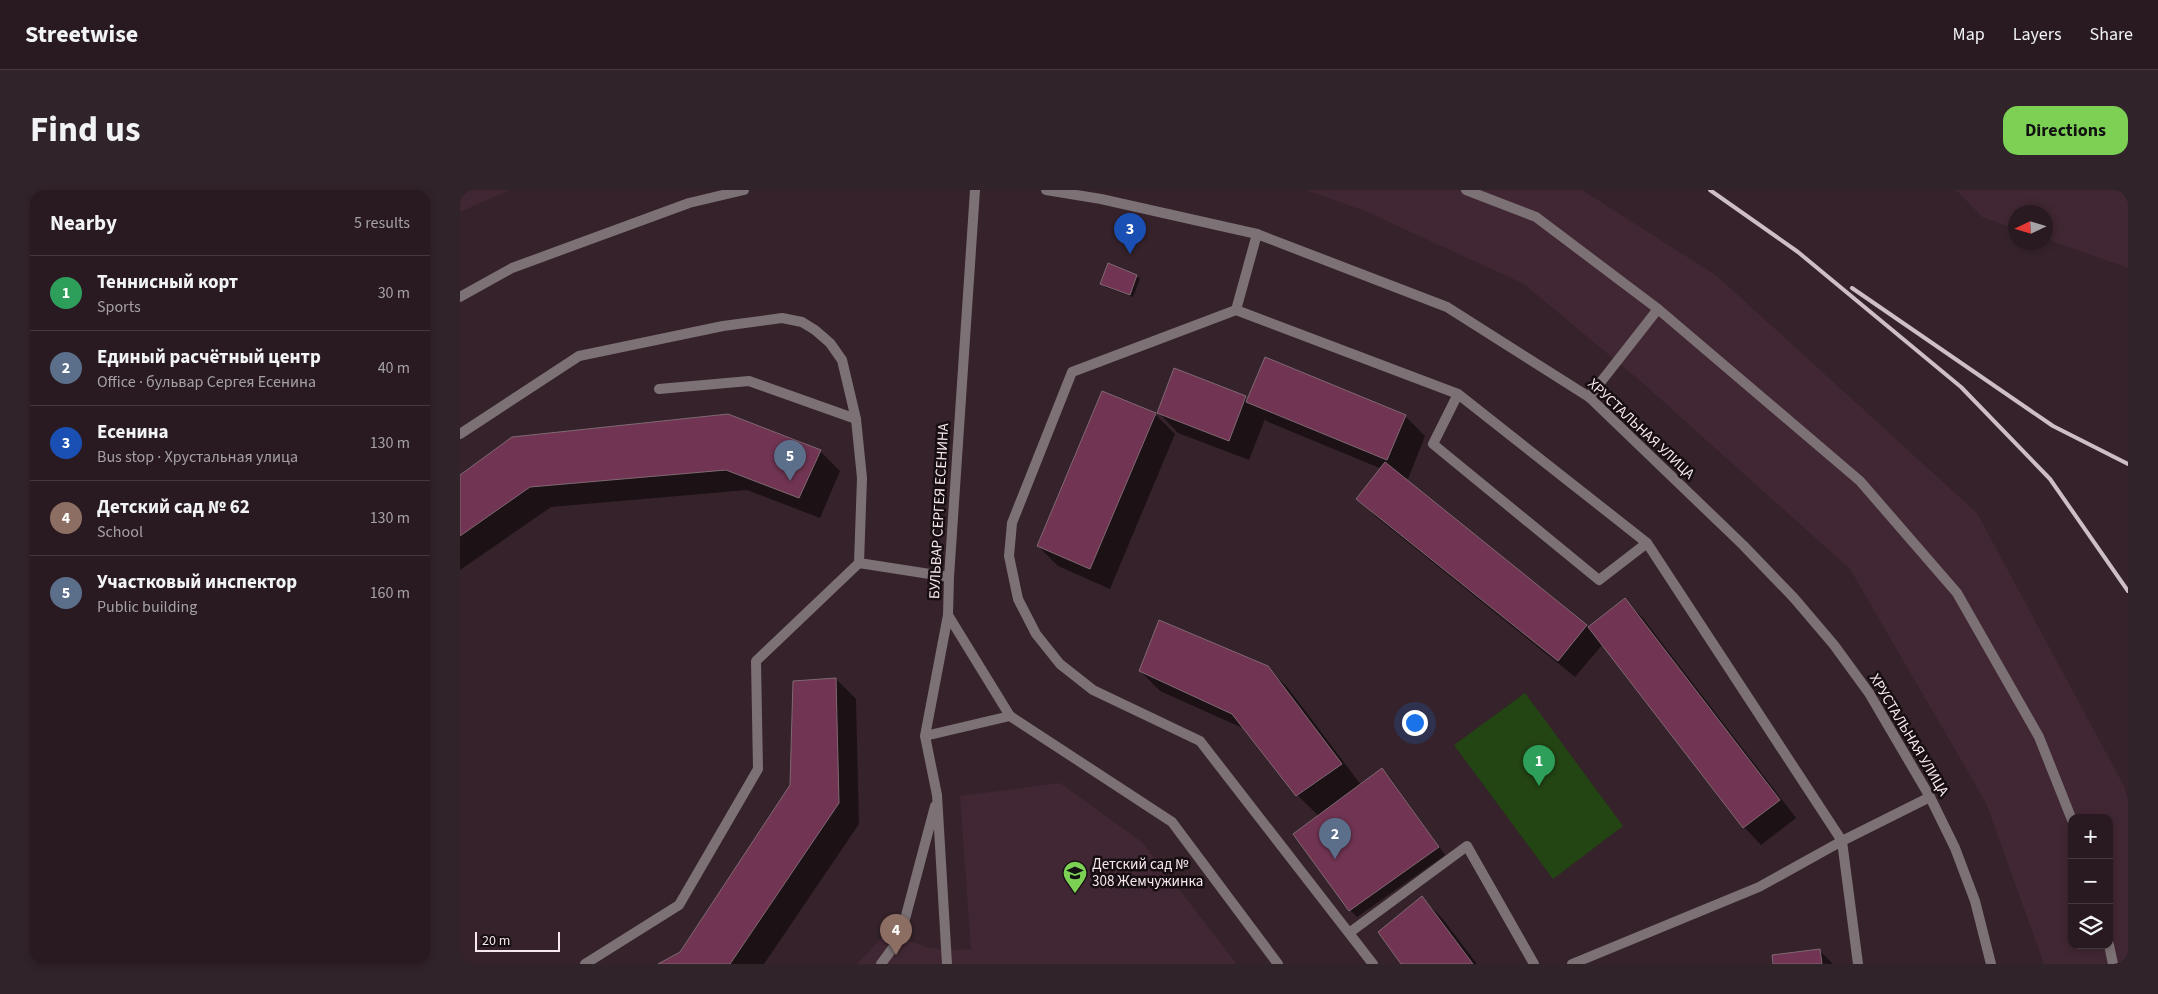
<!DOCTYPE html>
<html lang="en">
<head>
<meta charset="utf-8">
<style>
	:root { --surface:#281a20; --page:#302329; --text:#f1f3f6; --muted:#a5a1a5; --line:#44383e; --accent:#7cd154 }
	body { margin:0; font-family:"Source Sans 3",sans-serif; background:var(--page); color:var(--text) }
	.controls { position:absolute; right:15px; bottom:15px; display:grid; overflow:hidden; border-radius:10px; box-shadow:0 2px 8px #0003 }
	.controls button { width:45px; height:45px; display:grid; place-items:center; padding:0; border:0; border-bottom:1px solid var(--line); background:var(--surface); color:var(--text); font:25px sans-serif }
	.compass { position:absolute; left:1548px; top:15px; width:45px; height:45px; border-radius:50%; background:var(--surface); box-shadow:0 2px 8px #0003; rotate:266deg }
	.scale { position:absolute; left:15px; bottom:12px; width:85px; box-sizing:border-box; padding-left:5px; border:2px solid #f6e8ee; border-top:0; font-size:14px; line-height:18px; white-space:nowrap; color:#f6e8ee; -webkit-text-stroke:4px #170e12; paint-order:stroke }
	.you { position:absolute; left:954px; top:532px; width:18px; height:18px; margin:-12px; border:4px solid #fff; border-radius:50%; background:#1a73e8; box-shadow:0 0 0 8px #1a73e833 }
	.badge { display:grid; place-items:center; width:32px; height:32px; border-radius:50%; background:var(--accent); color:#fff; font-size:16px; font-weight:700 }
	.pin { position:absolute; translate:-50% -41px; filter:drop-shadow(0 1px 2px #0008) }
	.pin::after { content:''; position:absolute; top:26px; width:18px; height:15px; background:inherit; clip-path:polygon(0 0,100% 0,50% 100%) }
	.list { margin:0; padding:0; list-style:none }
	h2 { display:flex; justify-content:space-between; align-items:center; height:65px; margin:0; padding:0 20px; font-size:21px }
	h2 small { font-size:16px; font-weight:400; color:var(--muted) }
	.list li { display:grid; grid-template-columns:32px 1fr auto; gap:15px; align-items:center; box-sizing:border-box; height:75px; padding:0 20px; border-top:1px solid var(--line) }
	.list b { display:block; font-size:19px; white-space:nowrap }
	.list p { margin:0; font-size:16px; white-space:nowrap; color:var(--muted) }
	.list em { font-size:16px; font-style:normal; color:var(--muted) }
	.icon { flex:none; width:28px; height:28px; fill:none; stroke:currentColor; stroke-width:2; stroke-linecap:round; stroke-linejoin:round }
	.map { position:relative; flex:none; width:1668px; height:774px; overflow:hidden; border-radius:15px }
	header { display:flex; align-items:center; gap:30px; box-sizing:border-box; height:70px; padding:0 25px; background:var(--surface); border-bottom:1px solid var(--line) }
	header strong { font-size:24px }
	nav { display:flex; gap:28px; margin-inline-start:auto; font-size:18px }
	.intro { display:flex; align-items:center; justify-content:space-between; box-sizing:border-box; height:120px; padding:0 30px }
	h1 { margin:0; font-size:35px }
	.button { padding:12px 22px; border-radius:15px; background:var(--accent); color:#111; font-size:18px; font-weight:700 }
	main { display:flex; gap:30px; padding:0 30px }
	aside { flex:1; background:var(--surface); border-radius:15px; box-shadow:0 2px 8px #0003 }
	.map>svg:first-child { display:block }
	.built { fill:#412733; fill-rule:evenodd }
	.green { fill:#234413 }
	.shadow { fill:#0007 }
	.building { fill:#713452; stroke:#806973 }
	.lines { fill:none; stroke-linecap:round; stroke-linejoin:round }
	.service { stroke:#7c7175; stroke-width:10 }
	.minor { stroke:#7c7175; stroke-width:10 }
	.tertiary { stroke:#7c7175; stroke-width:10 }
	.rail { stroke:#cebfc6; stroke-width:4 }
	.labels { text-anchor:middle; dominant-baseline:central; stroke-width:5; stroke-linejoin:round; paint-order:stroke }
	.street-label { font-size:15px; fill:#f6e8ee; stroke:#170e12 }
	.poi-label { font-size:15px; fill:#f6e8ee; stroke:#170e12; text-anchor:start }
</style>
</head>
<body>
<header>
<strong>Streetwise</strong>
<nav><a>Map</a><a>Layers</a><a>Share</a></nav>
</header>
<div class="intro"><h1>Find us</h1><a class="button">Directions</a></div>
<main>
<aside>
<h2>Nearby<small>5 results</small></h2>
<ul class="list">
<li><span class="badge" style="background:#2e9e5b">1</span><div><b>Теннисный корт</b><p>Sports</p></div><em>30 m</em></li>
<li><span class="badge" style="background:#5c6f8a">2</span><div><b>Единый расчётный центр</b><p>Office · бульвар Сергея Есенина</p></div><em>40 m</em></li>
<li><span class="badge" style="background:#1a4fb4">3</span><div><b>Есенина</b><p>Bus stop · Хрустальная улица</p></div><em>130 m</em></li>
<li><span class="badge" style="background:#8d6e63">4</span><div><b>Детский сад № 62</b><p>School</p></div><em>130 m</em></li>
<li><span class="badge" style="background:#5c6f8a">5</span><div><b>Участковый инспектор</b><p>Public building</p></div><em>160 m</em></li>
</ul>
</aside>
<div class="map">
<svg width="1668" height="774" viewBox="0 0 1668 774">
	<rect width="100%" height="100%" fill="#35222a"/>
	<path class="built" d="M 0,0 L 49,0 L 0,22 Z
		M 846,0 L 1122,0 L 1257,86 L 1517,323 L 1664,596 L 1668,609 L 1668,774 L 1584,774 L 1526,613 L 1390,379 L 1178,189 L 1064,94 L 905,21 ZM 1612,628 L 1649,628 L 1649,755 L 1612,755 Z
		M 1496,0 L 1668,0 L 1668,78 L 1586,49 L 1586,22 L 1556,22 L 1555,39 L 1522,27 Z
		M 600,593 L 682,652 L 777,774 L 397,774 L 426,743 L 466,757 L 486,760 L 511,759 L 500,606 Z"/>
	<path class="green" d="M 1065,503 L 1163,636 L 1093,689 L 994,555 Z"/>
	<path class="shadow" d="M 648,75 L 677,86 L 680,89 L 673,107 L 645,97 L 641,93 Z
		M 785,207 L 788,211 L 945,226 L 965,246 L 948,289 L 943,287 L 1129,438 L 1165,410 L 1182,427 L 1336,628 L 1301,655 L 1284,637 L 1143,454 L 1115,487 L 915,326 L 898,308 L 922,279 L 808,232 L 805,229 L 789,270 L 718,243 L 698,222 Z
		M 695,224 L 715,244 L 650,399 L 598,376 L 578,356 Z
		M 360,261 L 380,281 L 360,328 L 287,300 L 91,317 L 0,380 L 0,286 Z
		M 807,477 L 828,498 L 901,595 L 922,579 L 929,586 L 985,665 L 897,727 L 890,720 L 859,626 L 837,605 L 787,540 L 700,501 L 680,481 Z
		M 376,489 L 396,509 L 399,634 L 304,774 L 201,774 L 221,763 L 331,595 Z
		M 962,708 L 982,728 L 1017,774 L 942,774 Z
		M 1359,760 L 1373,774 L 1314,774 Z"/>
	<path class="building" d="M 648,73 L 677,85 L 670,105 L 640,94 Z
		M 805,167 L 946,225 L 927,270 L 786,212 Z
		M 714,178 L 786,206 L 769,251 L 697,223 Z
		M 642,201 L 696,223 L 630,379 L 577,356 Z
		M 268,224 L 361,260 L 339,308 L 266,280 L 70,297 L 0,346 L 0,285 L 52,247 Z
		M 925,272 L 1127,435 L 1098,471 L 896,309 Z
		M 1165,408 L 1320,610 L 1283,638 L 1128,437 Z
		M 699,430 L 808,476 L 882,574 L 836,606 L 772,524 L 679,481 Z
		M 376,488 L 379,613 L 270,774 L 198,774 L 220,762 L 330,595 L 333,491 Z
		M 922,578 L 979,657 L 889,721 L 833,644 Z
		M 962,706 L 1013,774 L 941,774 L 918,742 Z
		M 1360,759 L 1362,774 L 1313,774 L 1312,765 Z"/>
	<g class="lines">
		<path class="service" d="M 1006,0 L 1076,27 L 1198,119 L 1400,291 L 1497,403 L 1579,547 L 1612,630
			M 797,44 L 776,120 L 998,204 L 1187,353 L 1382,651 L 1398,774
			M 776,120 L 612,182 L 552,333 L 549,366 L 558,409 L 576,444 L 600,474 L 633,500 L 740,551 L 913,774
			M 199,199 L 289,191 L 396,229
			M 998,204 L 973,254 L 1139,390 L 1187,353
			M 1129,207 L 1198,119
			M 0,244 L 119,166 L 263,136 L 322,128 L 342,132 L 355,140 L 370,153 L 382,170 L 396,229 L 402,288 L 399,373
			M 488,425 L 465,546 L 550,526
			M 465,546 L 477,605 L 487,774
			M 889,743 L 1007,656 L 1074,774
			M 1649,755 L 1653,774
			M 125,774 L 219,715 L 298,579 L 296,471 L 399,373 L 489,387
			M 421,774 L 440,748 L 475,616
			M 1112,774 L 1299,697 L 1382,651 L 1470,607"/>
		<path class="minor" d="M 515,0 L 489,387 L 488,425 L 550,526 L 712,632 L 818,774"/>
		<path class="tertiary" d="M 586,0 L 641,9 L 797,44 L 987,117 L 1129,207 L 1283,355 L 1334,408 L 1374,455 L 1409,503 L 1470,607 L 1495,658 L 1515,711 L 1531,774
			M 0,107 L 52,78 L 229,13 L 284,0"/>
		<path class="rail" d="M 1250,0 L 1338,62 L 1501,197 L 1590,289 L 1668,401
			M 1392,98 L 1593,236 L 1668,274"/>
	</g>
	<defs>
		<symbol id="school-pin" viewBox="-11 -11 22 30"><path d="M0 17L-7.5 6A9.5 9.5 0 1 1 7.5 6Z" fill="#7cd154" stroke="#170e12"/><path d="M0-5L7-2L0 1L-7-2ZM-4 1L0 2.5L4 1V4Q0 6-4 4Z" fill="#111"/></symbol>
	</defs>
	<g fill-rule="evenodd">
		<use href="#school-pin" x="601" y="669" width="28" height="38"/>
	</g>
	<g class="labels">
		<g class="street-label">
			<text transform="translate(1181 239) rotate(43)">ХРУСТАЛЬНАЯ УЛИЦА</text>
			<text transform="translate(479 321) rotate(-87)">БУЛЬВАР СЕРГЕЯ ЕСЕНИНА</text>
			<text transform="translate(1449 545) rotate(59)">ХРУСТАЛЬНАЯ УЛИЦА</text>
		</g>
		<g class="poi-label">
			<text x="632" y="674">Детский сад №<tspan x="632" dy="17">308 Жемчужинка</tspan></text>
		</g>
	</g>
</svg>
<div class="controls">
<button>+</button>
<button>−</button>
<button><svg class="icon" aria-label="layers" viewBox="0 0 24 24"><path d="M12 4l9 5-9 5-9-5zM3 14l9 5 9-5"/></svg></button>
</div>
<svg class="compass" viewBox="-18 -18 36 36"><path d="M0-13l5 13h-10z" fill="#e53935"/><path d="M0 13l5-13h-10z" fill="#a5a1a5"/></svg>
<div class="scale">20 m</div>
<div class="you"></div>
<div class="pin badge" style="left:1079px;top:596px;background:#2e9e5b">1</div>
<div class="pin badge" style="left:875px;top:669px;background:#5c6f8a">2</div>
<div class="pin badge" style="left:670px;top:64px;background:#1a4fb4">3</div>
<div class="pin badge" style="left:436px;top:765px;background:#8d6e63">4</div>
<div class="pin badge" style="left:330px;top:291px;background:#5c6f8a">5</div>
</div>
</main>
</body>
</html>
